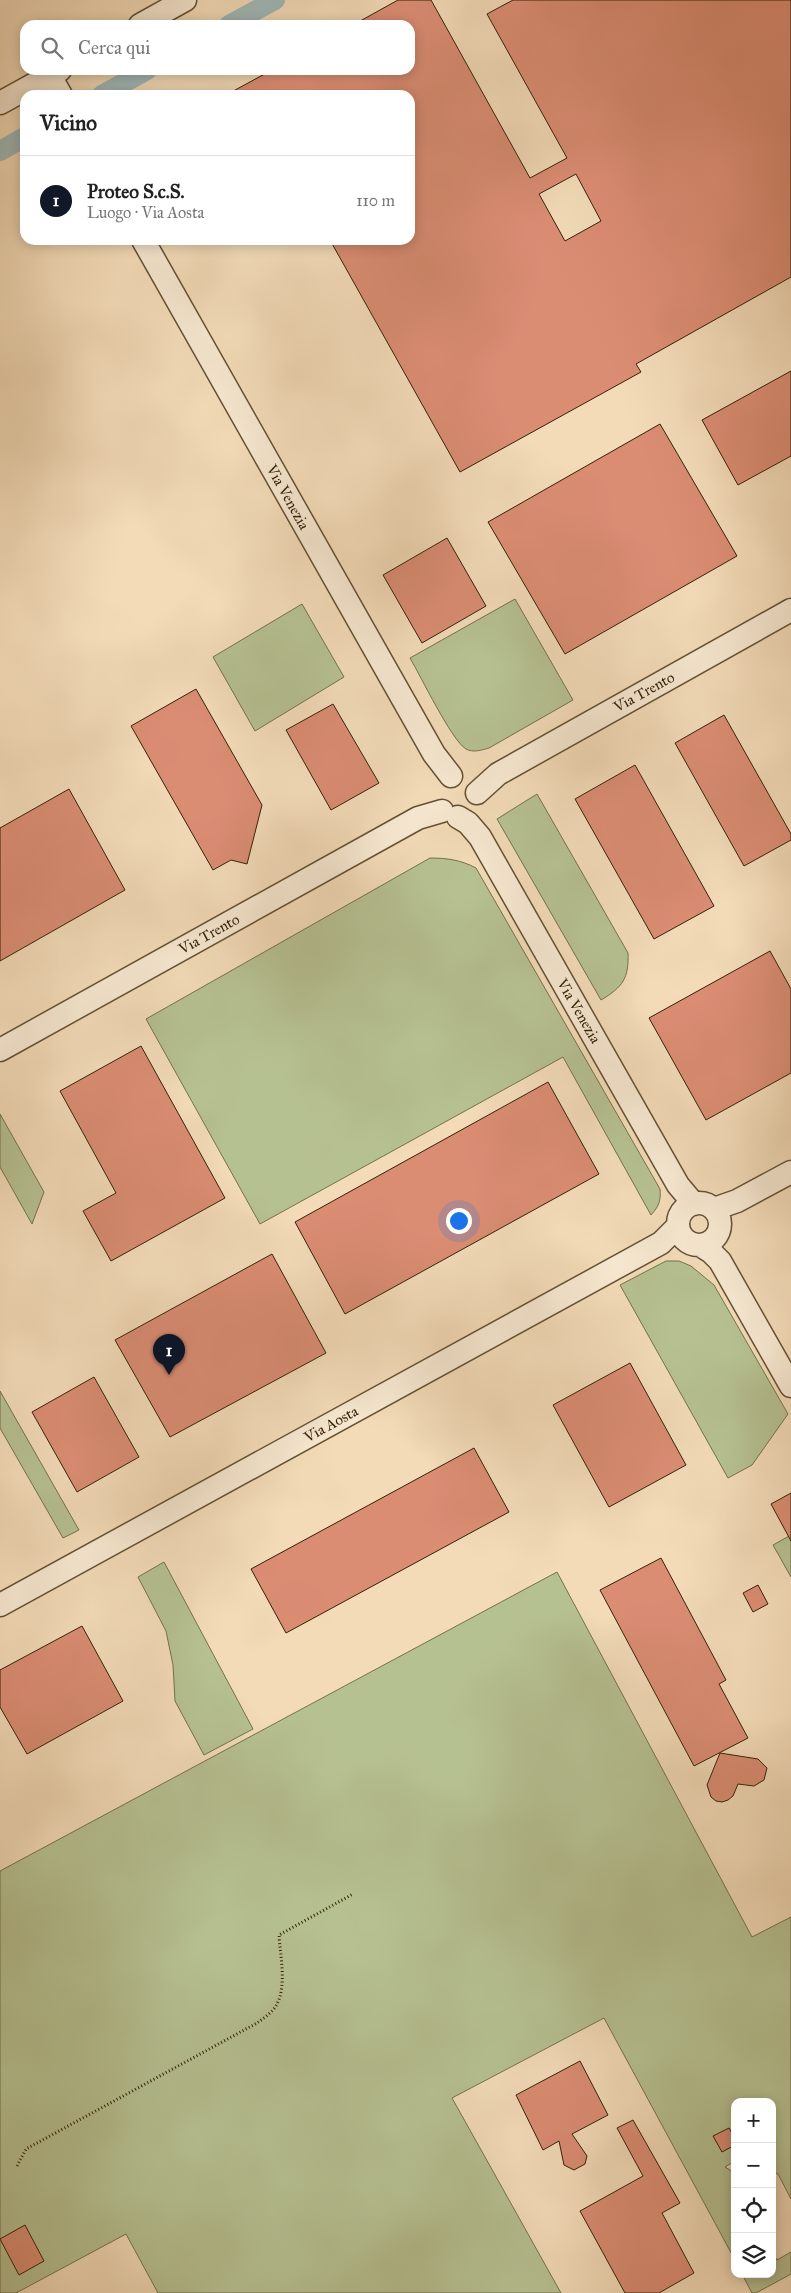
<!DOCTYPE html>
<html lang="it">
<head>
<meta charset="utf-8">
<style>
	:root { --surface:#fff; --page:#f2f2f2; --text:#222; --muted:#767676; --line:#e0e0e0; --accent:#111827 }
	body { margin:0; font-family:"IM FELL Great Primer",serif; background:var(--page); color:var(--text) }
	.controls { position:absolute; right:15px; bottom:15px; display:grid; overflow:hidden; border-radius:10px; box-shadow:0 2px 12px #0003 }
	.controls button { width:45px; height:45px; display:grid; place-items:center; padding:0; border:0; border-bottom:1px solid var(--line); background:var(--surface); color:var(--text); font:25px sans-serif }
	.you { position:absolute; left:458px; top:1220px; width:18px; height:18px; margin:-12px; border:4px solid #fff; border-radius:50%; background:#1a73e8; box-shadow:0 0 0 8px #1a73e833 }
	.badge { display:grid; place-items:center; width:32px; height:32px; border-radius:50%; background:var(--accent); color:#fff; font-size:16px; font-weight:700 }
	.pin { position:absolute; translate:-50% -41px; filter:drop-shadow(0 1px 2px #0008) }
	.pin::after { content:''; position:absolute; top:26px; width:18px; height:15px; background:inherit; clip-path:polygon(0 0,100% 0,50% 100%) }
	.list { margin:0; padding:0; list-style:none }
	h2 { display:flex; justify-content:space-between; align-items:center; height:65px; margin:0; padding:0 20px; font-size:21px }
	h2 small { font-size:16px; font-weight:400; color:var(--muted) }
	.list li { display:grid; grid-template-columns:32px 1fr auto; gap:15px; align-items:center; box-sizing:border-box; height:90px; padding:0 20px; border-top:1px solid var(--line) }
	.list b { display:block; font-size:19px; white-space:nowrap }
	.list p { margin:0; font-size:16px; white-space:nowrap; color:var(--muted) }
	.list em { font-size:16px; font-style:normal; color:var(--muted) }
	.icon { flex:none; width:28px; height:28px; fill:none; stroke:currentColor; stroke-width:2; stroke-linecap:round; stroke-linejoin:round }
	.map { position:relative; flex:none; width:791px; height:2293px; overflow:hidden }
	.search { position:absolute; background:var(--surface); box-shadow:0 2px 12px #0003; left:20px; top:20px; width:395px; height:55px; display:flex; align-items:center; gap:12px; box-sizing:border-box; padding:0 18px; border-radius:15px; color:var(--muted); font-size:19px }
	.panel { position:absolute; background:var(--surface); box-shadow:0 2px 12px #0003; left:20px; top:90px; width:395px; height:155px; border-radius:15px }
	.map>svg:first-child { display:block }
	.green { fill:#b6c192; stroke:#74714c }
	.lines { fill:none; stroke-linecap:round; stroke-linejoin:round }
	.canal { stroke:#a0b9b9; stroke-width:20 }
	.building { fill:#db8d74; stroke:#332107; fill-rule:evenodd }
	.minor-casing { stroke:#635033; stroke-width:25 }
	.path { stroke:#332107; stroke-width:3; stroke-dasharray:1 2.5; stroke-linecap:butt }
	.minor { stroke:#f7e8d1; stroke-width:22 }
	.labels { text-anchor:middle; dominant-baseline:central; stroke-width:4; stroke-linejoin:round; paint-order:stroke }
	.street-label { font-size:15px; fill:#332107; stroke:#f7e8d1 }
</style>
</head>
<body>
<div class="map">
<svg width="791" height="2293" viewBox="0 0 791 2293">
	<rect width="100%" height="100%" fill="#f3dbb8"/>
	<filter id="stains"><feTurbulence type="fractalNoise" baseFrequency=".004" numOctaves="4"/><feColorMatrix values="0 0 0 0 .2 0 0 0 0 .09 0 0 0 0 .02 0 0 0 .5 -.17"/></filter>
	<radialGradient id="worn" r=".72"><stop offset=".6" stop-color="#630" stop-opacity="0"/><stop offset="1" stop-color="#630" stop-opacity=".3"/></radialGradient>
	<path class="green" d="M 515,599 L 573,700 L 489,748 C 482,750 473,753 466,749 C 452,741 420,675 410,658 Z
		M 302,604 L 344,677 L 255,731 L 213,657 Z
		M 537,794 L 628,953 C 629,978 623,987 601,1000 L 497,819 Z
		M 430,858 C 447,858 461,860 476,868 L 660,1189 C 661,1201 659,1206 651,1215 L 563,1057 L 260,1224 L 146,1019 Z
		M 0,1114 L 44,1192 L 32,1224 L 0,1167 Z
		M 666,1261 L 679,1261 L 691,1266 L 714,1285 L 788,1414 L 752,1465 L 728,1478 L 620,1285 Z
		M 0,1391 L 79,1530 L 63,1538 L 0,1428 Z
		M 791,1535 L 791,1577 L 773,1545 Z
		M 164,1562 L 253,1729 L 204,1755 L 175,1701 L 173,1665 L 166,1631 L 138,1577 Z
		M 557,1572 L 752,1937 L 791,1917 L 791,2199 L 778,2174 L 772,2171 L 772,2102 L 735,2102 L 735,2161 L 725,2167 L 735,2173 L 735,2260 L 604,2018 L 452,2098 L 561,2293 L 158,2293 L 126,2234 L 16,2293 L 0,2293 L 0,1871 Z
		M 772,2252 L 777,2260 L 791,2252 L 791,2274 L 756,2293 L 752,2293 L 742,2274 L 772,2274 Z"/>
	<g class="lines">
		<path class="canal" d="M 229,25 L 275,0
			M 102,95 L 147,70
			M 0,151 L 23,138"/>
	</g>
	<path class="building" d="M 398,0 L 431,0 L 530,178 L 567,158 L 487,14 L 513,0 L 791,0 L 791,277 L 636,364 L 641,372 L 460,472 L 330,240 L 410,240 L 410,95 L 226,95 L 272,70 L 410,70 L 410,25 L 353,25 ZM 576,174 L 601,221 L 565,241 L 539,194 Z
		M 791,371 L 791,456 L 738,485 L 702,420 Z
		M 660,424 L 737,556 L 565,654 L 488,522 Z
		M 447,538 L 486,606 L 422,643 L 383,575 Z
		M 196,689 L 262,805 L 247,864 L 231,860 L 213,870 L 131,726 Z
		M 333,704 L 379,783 L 331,810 L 286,730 Z
		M 724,715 L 791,834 L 791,840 L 744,866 L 675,743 Z
		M 635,765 L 714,906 L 654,939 L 575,799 Z
		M 69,789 L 125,890 L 0,961 L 0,828 Z
		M 770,951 L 791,989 L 791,1073 L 706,1120 L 649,1018 Z
		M 141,1046 L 225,1198 L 111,1261 L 83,1211 L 116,1193 L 60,1091 Z
		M 548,1082 L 599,1174 L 345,1314 L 295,1222 Z
		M 272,1254 L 326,1353 L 170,1437 L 115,1340 Z
		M 630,1363 L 686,1465 L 609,1507 L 553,1405 Z
		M 94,1377 L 139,1457 L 77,1492 L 32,1412 Z
		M 474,1448 L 509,1512 L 286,1633 L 251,1569 Z
		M 791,1493 L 791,1541 L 771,1504 Z
		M 661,1558 L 726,1680 L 719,1684 L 748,1738 L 694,1766 L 600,1590 Z
		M 758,1585 L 768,1604 L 753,1612 L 743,1593 Z
		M 82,1626 L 123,1701 L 27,1754 L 0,1707 L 0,1670 Z
		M 720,1753 L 758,1759 L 767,1768 L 764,1780 L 754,1786 L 738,1784 L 733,1796 L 728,1800 L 722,1802 L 716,1801 L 711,1797 L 707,1785 Z
		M 580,2061 L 608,2115 L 572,2134 L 587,2156 L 585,2164 L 574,2170 L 564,2165 L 559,2141 L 543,2150 L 516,2095 Z
		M 633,2120 L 680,2203 L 662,2213 L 694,2273 L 659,2293 L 625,2293 L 580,2211 L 643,2176 L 617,2128 Z
		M 729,2128 L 735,2138 L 735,2145 L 722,2152 L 713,2136 Z
		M 25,2225 L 44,2261 L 19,2275 L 0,2239 Z"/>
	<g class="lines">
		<defs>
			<path id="minor" d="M 140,25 L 185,0
				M 50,76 L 61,95
				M 0,103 L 60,70
				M 143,240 L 434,754 L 451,776
				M 477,793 L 498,774 L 791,610
				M 458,817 L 468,823 L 480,837 L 678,1185 L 694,1204
				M 0,1050 L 418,818 L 442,811
				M678 1224a21 21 0 1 1 42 0a21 21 0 1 1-42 0Z
				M 714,1209 L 737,1201 L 791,1172
				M 700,1245 L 711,1252 L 720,1261 L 791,1386
				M 0,1605 L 661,1243 L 678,1226"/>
		</defs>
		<use href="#minor" class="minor-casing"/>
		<path class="path" d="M 17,2166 L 26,2149 L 257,2023 C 264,2018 273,2012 277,2004 C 287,1985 280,1955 279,1935 L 353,1894"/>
		<use href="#minor" class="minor"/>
	</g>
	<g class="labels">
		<g class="street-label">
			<text transform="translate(288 497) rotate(61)">Via Venezia</text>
			<text transform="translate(644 692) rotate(-29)">Via Trento</text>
			<text transform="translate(209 934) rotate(-29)">Via Trento</text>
			<text transform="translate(579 1011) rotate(60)">Via Venezia</text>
			<text transform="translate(331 1424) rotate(-29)">Via Aosta</text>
		</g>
	</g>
	<rect width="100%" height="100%" filter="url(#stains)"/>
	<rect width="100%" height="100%" fill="url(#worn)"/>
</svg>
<div class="controls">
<button>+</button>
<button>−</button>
<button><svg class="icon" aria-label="locate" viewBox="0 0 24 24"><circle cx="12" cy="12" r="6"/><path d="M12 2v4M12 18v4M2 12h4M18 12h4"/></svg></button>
<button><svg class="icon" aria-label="layers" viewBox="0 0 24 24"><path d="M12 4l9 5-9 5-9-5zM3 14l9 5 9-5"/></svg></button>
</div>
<div class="you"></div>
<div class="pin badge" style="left:169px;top:1375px">1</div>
<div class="search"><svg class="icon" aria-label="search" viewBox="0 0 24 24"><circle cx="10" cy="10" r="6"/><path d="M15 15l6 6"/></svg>Cerca qui</div>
<section class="panel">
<h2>Vicino<small></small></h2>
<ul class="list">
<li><span class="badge">1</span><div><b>Proteo S.c.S.</b><p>Luogo · Via Aosta</p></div><em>110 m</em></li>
</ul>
</section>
</div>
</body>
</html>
